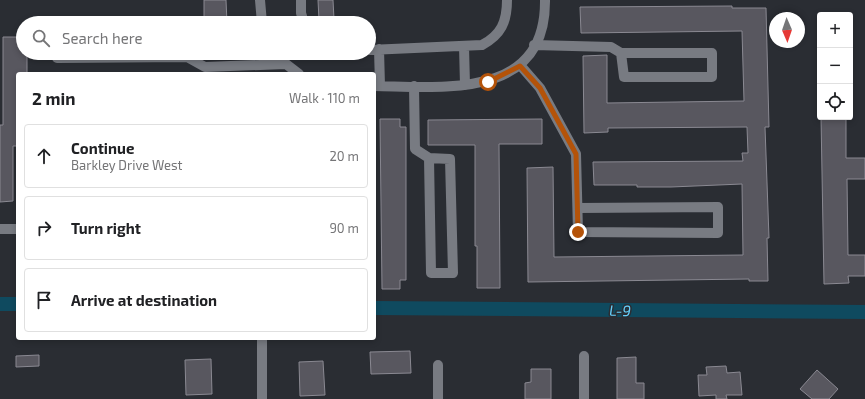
<!DOCTYPE html>
<html lang="en">
<head>
<meta charset="utf-8">
<style>
	:root { --surface:#fff; --page:#f6f6f6; --text:#202124; --muted:#757577; --line:#e0e0e0 }
	body { margin:0; font-family:"Exo 2",sans-serif; background:var(--page); color:var(--text) }
	.controls { position:absolute; right:12px; top:12px; display:grid; overflow:hidden; border-radius:4px; box-shadow:0 2px 6px #0003 }
	.controls button { width:36px; height:36px; display:grid; place-items:center; padding:0; border:0; border-bottom:1px solid var(--line); background:var(--surface); color:var(--text); font:20px sans-serif }
	.compass { position:absolute; left:769px; top:12px; width:36px; height:36px; border-radius:50%; background:var(--surface); box-shadow:0 2px 6px #0003; rotate:178deg }
	.stop { position:absolute; width:12px; height:12px; margin:-9px; border:3px solid #b45309; border-radius:50%; background:#fff }
	.stop.end { background:#b45309; border-color:#fff; box-shadow:0 1px 4px #0008 }
	.list { margin:0; padding:0; list-style:none }
	h2 { display:flex; justify-content:space-between; align-items:center; height:52px; margin:0; padding:0 16px; font-size:17px }
	h2 small { font-size:13px; font-weight:400; color:var(--muted) }
	.list li { display:grid; grid-template-columns:26px 1fr auto; gap:12px; align-items:center; box-sizing:border-box; height:64px; margin:0 8px 8px; padding:0 8px; border:1px solid var(--line); border-radius:4px }
	.list b { display:block; font-size:15px; white-space:nowrap }
	.list p { margin:0; font-size:13px; white-space:nowrap; color:var(--muted) }
	.list em { font-size:13px; font-style:normal; color:var(--muted) }
	.icon { flex:none; width:22px; height:22px; fill:none; stroke:currentColor; stroke-width:2; stroke-linecap:round; stroke-linejoin:round }
	.map { position:relative; flex:none; width:865px; height:399px; overflow:hidden }
	.search { position:absolute; background:var(--surface); box-shadow:0 2px 6px #0003; left:16px; top:16px; width:360px; height:44px; display:flex; align-items:center; gap:10px; box-sizing:border-box; padding:0 14px; border-radius:22px; color:var(--muted); font-size:15px }
	.panel { position:absolute; background:var(--surface); box-shadow:0 2px 6px #0003; left:16px; top:72px; width:360px; height:268px; border-radius:4px }
	.map>svg:first-child { display:block }
	.lines { fill:none; stroke-linecap:round; stroke-linejoin:round }
	.canal { stroke:#0f4a5f; stroke-width:14 }
	.building { fill:#58575f; stroke:#8a8992 }
	.minor { stroke:#787b82; stroke-width:10 }
	.route { stroke:#b45309; stroke-width:5 }
	.labels { text-anchor:middle; dominant-baseline:central; stroke-width:3; stroke-linejoin:round; paint-order:stroke }
	.water-label { font-size:15px; font-style:italic; fill:#65cef9; stroke:#2a2d33 }
</style>
</head>
<body>
<div class="map">
<svg width="865" height="399" viewBox="0 0 865 399">
	<rect width="100%" height="100%" fill="#2a2d33"/>
	<g class="lines">
		<path class="canal" d="M 0,304 L 18,304
			M 374,308 L 865,312"/>
	</g>
	<path class="building" d="M 204,0 L 226,0 L 227,23 L 204,23 Z
		M 318,0 L 333,0 L 334,19 L 319,20 Z
		M 732,6 L 732,8 L 766,8 L 769,127 L 765,127 L 769,238 L 767,238 L 768,281 L 749,281 L 749,279 L 528,282 L 527,168 L 553,167 L 554,257 L 743,255 L 742,184 L 671,187 L 637,187 L 637,185 L 594,185 L 593,162 L 743,161 L 742,153 L 748,153 L 747,127 L 608,128 L 608,132 L 584,133 L 583,56 L 607,55 L 607,103 L 744,101 L 742,31 L 581,33 L 580,7 Z
		M 3,37 L 23,37 L 23,53 L 27,53 L 27,74 L 18,74 L 18,146 L 13,146 L 13,201 L 0,202 L 0,125 L 3,125 Z
		M 821,117 L 846,117 L 846,158 L 865,158 L 865,179 L 847,179 L 848,255 L 865,255 L 865,276 L 848,276 L 849,283 L 824,284 Z
		M 380,119 L 400,119 L 400,127 L 406,127 L 406,280 L 400,280 L 400,289 L 382,289 Z
		M 542,119 L 542,144 L 499,144 L 500,288 L 477,288 L 477,246 L 475,246 L 475,145 L 428,145 L 428,120 Z
		M 410,351 L 411,373 L 371,374 L 370,352 Z
		M 39,355 L 39,366 L 16,367 L 16,356 Z
		M 636,357 L 636,383 L 644,383 L 644,399 L 617,399 L 617,358 Z
		M 211,359 L 212,394 L 186,395 L 185,360 Z
		M 323,361 L 325,395 L 300,396 L 299,362 Z
		M 726,366 L 727,373 L 740,372 L 742,395 L 726,395 L 727,399 L 716,399 L 716,395 L 699,396 L 698,375 L 707,375 L 706,367 Z
		M 531,369 L 551,369 L 551,399 L 525,399 L 525,383 L 531,382 Z
		M 817,370 L 838,389 L 829,399 L 812,399 L 800,389 Z"/>
	<g class="lines">
		<path class="minor" d="M 260,0 L 262,23
			M 301,0 L 301,13 L 304,23
			M 534,45 L 611,47 L 621,53 L 712,53 L 712,77 L 624,77 L 621,53
			M 464,46 L 465,85
			M 379,49 L 380,86
			M 369,50 L 482,45 C 501,35 507,22 507,0
			M 57,53 L 57,58 L 187,57 L 205,67 L 286,64
			M 276,53 L 286,64 L 299,74
			M 520,65 L 540,88 L 576,154 L 578,232 L 718,233 L 718,207 L 578,208
			M 374,86 C 444,87 546,100 545,0
			M 414,86 L 415,149 L 429,158 L 450,159 L 453,273 L 431,273 L 429,158
			M 0,229 L 18,229
			M 262,399 L 262,338
			M 438,399 L 438,365
			M 584,399 L 584,356"/>
	</g>
	<g class="lines">
		<path class="route" d="M 488,82 L 520,66 L 540,88 L 576,154 L 578,232"/>
	</g>
	<g class="labels">
		<g class="water-label">
			<text transform="translate(620 310) rotate(1)">L-9</text>
		</g>
	</g>
</svg>
<div class="controls">
<button>+</button>
<button>−</button>
<button><svg class="icon" aria-label="locate" viewBox="0 0 24 24"><circle cx="12" cy="12" r="6"/><path d="M12 2v4M12 18v4M2 12h4M18 12h4"/></svg></button>
</div>
<svg class="compass" viewBox="-18 -18 36 36"><path d="M0-13l5 13h-10z" fill="#e53935"/><path d="M0 13l5-13h-10z" fill="#757577"/></svg>
<div class="stop" style="left:488px;top:82px"></div>
<div class="stop end" style="left:578px;top:232px"></div>
<div class="search"><svg class="icon" aria-label="search" viewBox="0 0 24 24"><circle cx="10" cy="10" r="6"/><path d="M15 15l6 6"/></svg>Search here</div>
<section class="panel">
<h2>2 min<small>Walk · 110 m</small></h2>
<ul class="list">
<li><svg class="icon" aria-label="ahead" viewBox="0 0 24 24"><path d="M12 20V5M6 11l6-6 6 6"/></svg><div><b>Continue</b><p>Barkley Drive West</p></div><em>20 m</em></li>
<li><svg class="icon" aria-label="right" viewBox="0 0 24 24"><path d="M7 20v-9h11M14 6l5 5-5 5"/></svg><div><b>Turn right</b></div><em>90 m</em></li>
<li><svg class="icon" aria-label="arrive" viewBox="0 0 24 24"><path d="M6 21V4h12l-3 4 3 4H6"/></svg><div><b>Arrive at destination</b></div></li>
</ul>
</section>
</div>
</body>
</html>
